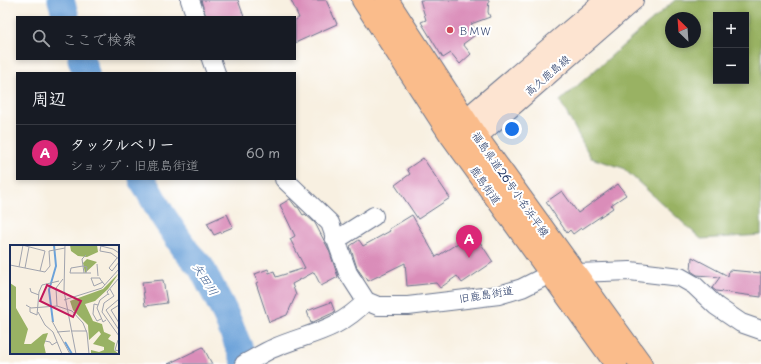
<!DOCTYPE html>
<html lang="ja">
<head>
<meta charset="utf-8">
<style>
	:root { --surface:#171b24; --page:#242831; --text:#f1f3f6; --muted:#9ea1a6; --line:#363941; --accent:#db2777 }
	body { margin:0; font-family:"Playpen Sans","Klee One",sans-serif; background:var(--page); color:var(--text) }
	.controls { position:absolute; right:12px; top:12px; display:grid; overflow:hidden; border-radius:0px; box-shadow:0 2px 6px #0003 }
	.controls button { width:36px; height:36px; display:grid; place-items:center; padding:0; border:0; border-bottom:1px solid var(--line); background:var(--surface); color:var(--text); font:20px sans-serif }
	.compass { position:absolute; left:665px; top:12px; width:36px; height:36px; border-radius:50%; background:var(--surface); box-shadow:0 2px 6px #0003; rotate:335deg }
	.you { position:absolute; left:512px; top:129px; width:14px; height:14px; margin:-10px; border:3px solid #fff; border-radius:50%; background:#1a73e8; box-shadow:0 0 0 6px #1a73e833 }
	.badge { display:grid; place-items:center; width:26px; height:26px; border-radius:50%; background:var(--accent); color:#fff; font-size:13px; font-weight:700 }
	.pin { position:absolute; translate:-50% -33px; filter:drop-shadow(0 1px 2px #0008) }
	.pin::after { content:''; position:absolute; top:21px; width:14px; height:12px; background:inherit; clip-path:polygon(0 0,100% 0,50% 100%) }
	.list { margin:0; padding:0; list-style:none }
	h2 { display:flex; justify-content:space-between; align-items:center; height:52px; margin:0; padding:0 16px; font-size:17px }
	h2 small { font-size:13px; font-weight:400; color:var(--muted) }
	.list li { display:grid; grid-template-columns:26px 1fr auto; gap:12px; align-items:center; box-sizing:border-box; height:56px; padding:0 16px; border-top:1px solid var(--line) }
	.list b { display:block; font-size:15px; white-space:nowrap }
	.list p { margin:0; font-size:13px; white-space:nowrap; color:var(--muted) }
	.list em { font-size:13px; font-style:normal; color:var(--muted) }
	.icon { flex:none; width:22px; height:22px; fill:none; stroke:currentColor; stroke-width:2; stroke-linecap:round; stroke-linejoin:round }
	.map { position:relative; flex:none; width:761px; height:364px; overflow:hidden }
	.search { position:absolute; background:var(--surface); box-shadow:0 2px 6px #0003; left:16px; top:16px; width:280px; height:44px; display:flex; align-items:center; gap:10px; box-sizing:border-box; padding:0 14px; border-radius:0px; color:var(--muted); font-size:15px }
	.panel { position:absolute; background:var(--surface); box-shadow:0 2px 6px #0003; left:16px; top:72px; width:280px; height:108px; border-radius:0px }
	.map>svg:first-child { display:block }
	.forest { fill:#99b264; stroke:#5a7061; fill-rule:evenodd }
	.lines { fill:none; stroke-linecap:round; stroke-linejoin:round }
	.river { stroke:#6ca2d9; stroke-width:27 }
	.building { fill:#da8db9 }
	.minor-casing { stroke:#68738c; stroke-width:20 }
	.secondary-casing { stroke:#68738c; stroke-width:24 }
	.primary-casing { stroke:#68738c; stroke-width:24 }
	.minor { stroke:#fff; stroke-width:18 }
	.secondary { stroke:#fde4d1; stroke-width:22 }
	.primary { stroke:#fabc8b; stroke-width:22 }
	.poi-dot { fill:#d1495b; stroke:#fff; stroke-width:1.5 }
	.labels { text-anchor:middle; dominant-baseline:central; stroke-width:4; stroke-linejoin:round; paint-order:stroke }
	.poi-label { font-size:11px; fill:#1b2f5e; stroke:#fff; text-anchor:start }
	.street-label { font-size:11px; fill:#1b2f5e; stroke:#fff }
	.water-label { font-size:12px; font-style:italic; fill:#3b5d8f; stroke:#fff }
	.inset-river { fill:none; stroke:#6ca2d9; stroke-width:2 }
	.inset-road { fill:none; stroke:#a0a3ad; stroke-width:1 }
	.view { fill:#c2185b; fill-opacity:0.15; stroke:#c2185b; stroke-width:2 }
	.inset-edge { fill:none; stroke:#1b2f5e; stroke-width:2 }
</style>
</head>
<body>
<div class="map">
<svg width="761" height="364" viewBox="0 0 761 364">
	<rect width="100%" height="100%" fill="#fff"/>
	<filter id="ink" filterUnits="userSpaceOnUse"><feTurbulence type="fractalNoise" baseFrequency=".025" numOctaves="2"/><feDisplacementMap in="SourceGraphic" scale="8" xChannelSelector="R" yChannelSelector="G"/><feConvolveMatrix kernelMatrix="1 2 1 2 8 2 1 2 1" color-interpolation-filters="sRGB"/></filter>
	<filter id="wash" filterUnits="userSpaceOnUse"><feTurbulence type="fractalNoise" baseFrequency=".012" numOctaves="4" result="noise"/><feDisplacementMap in="SourceGraphic" scale="16" xChannelSelector="R" yChannelSelector="G"/><feGaussianBlur stdDeviation="0.9" result="paint"/><feColorMatrix in="noise" values="0 0 0 0 0 0 0 0 0 0 0 0 0 0 0 0 0 1.4 0 .05"/><feComposite in="paint" operator="in"/></filter>
	<g filter="url(#wash)">
		<rect width="100%" height="100%" fill="#f8f0e1"/>
		<path class="forest" d="M 675,0 L 761,0 L 761,235 L 701,239 L 623,168 L 591,158 L 560,101 ZM 716,15 L 746,15 L 746,81 L 716,81 ZM 671,18 L 695,18 L 695,42 L 671,42 Z"/>
		<g class="lines">
			<path class="river" d="M 61,0 L 66,17
				M 81,59 L 86,73
				M 142,179 L 161,213 L 187,252 L 201,267 L 224,311 L 246,364"/>
		</g>
		<g id="blocks">
			<path class="building" d="M 201,0 L 238,0 L 244,17 L 206,17 Z
				M 291,0 L 326,0 L 337,24 L 295,43 L 295,20 L 299,18 Z
				M 420,0 L 489,0 L 488,12 L 490,17 L 471,24 L 478,33 L 463,44 L 471,54 L 460,64 L 451,53 L 443,58 L 421,22 L 426,20 Z
				M 423,158 L 450,198 L 418,219 L 395,185 L 410,174 L 407,169 Z
				M 618,184 L 626,195 L 611,205 L 613,208 L 582,229 L 581,228 L 573,234 L 570,230 L 567,233 L 546,202 L 562,191 L 578,213 Z
				M 290,199 L 296,207 L 298,207 L 303,215 L 305,214 L 315,223 L 329,250 L 338,277 L 321,286 L 314,272 L 292,284 L 296,295 L 287,315 L 269,322 L 256,283 L 258,282 L 255,274 L 268,269 L 269,273 L 274,271 L 276,277 L 305,268 L 290,239 L 295,236 L 280,205 Z
				M 227,214 L 233,227 L 214,235 L 207,223 Z
				M 412,215 L 436,257 L 474,233 L 493,262 L 462,283 L 457,276 L 440,288 L 436,283 L 407,286 L 405,263 L 368,281 L 366,277 L 364,278 L 357,268 L 350,246 L 359,240 L 363,246 L 390,231 L 389,229 Z
				M 692,257 L 728,276 L 729,270 L 761,273 L 761,297 L 716,291 L 712,288 L 720,277 L 697,275 L 691,271 Z
				M 163,280 L 167,303 L 145,306 L 142,282 Z
				M 331,302 L 335,312 L 311,323 L 307,311 Z
				M 203,347 L 212,364 L 168,364 Z"/>
		</g>
	</g>
	<g filter="url(#ink)">
		<use href="#blocks" fill-opacity="0" stroke="#68738c" stroke-width="1"/>
		<g class="lines">
			<defs>
				<path id="minor" d="M 190,0 L 196,17
					M 211,59 L 216,73
					M 284,179 L 330,223 L 348,273 L 366,301 L 378,306 L 408,306 L 499,295 L 522,288 L 550,274 L 630,271 L 680,277 L 694,285 L 716,306 L 741,323 L 761,330
					M 334,237 L 344,235 L 374,216
					M 244,364 C 254,359 264,352 274,348 C 309,333 338,331 366,301"/>
				<path id="secondary" d="M 452,132 L 607,0
					M 462,150 L 476,136 L 632,0"/>
				<path id="primary" d="M 363,0 L 450,134 L 616,364
					M 387,0 L 476,136 L 641,364"/>
			</defs>
			<use href="#minor" class="minor-casing"/>
			<use href="#secondary" class="secondary-casing"/>
			<use href="#primary" class="primary-casing"/>
			<use href="#minor" class="minor"/>
			<use href="#secondary" class="secondary"/>
			<use href="#primary" class="primary"/>
		</g>
	</g>
	<circle class="poi-dot" cx="450" cy="30" r="4"/>
	<g class="labels">
		<g class="poi-label">
			<text x="458" y="30">ＢＭＷ</text>
		</g>
		<g class="street-label">
			<text transform="translate(547 75) rotate(-41)">高久鹿島線</text>
			<text transform="translate(511 184) rotate(55)">福島県道26号小名浜平線</text>
			<text transform="translate(486 185) rotate(55)">鹿島街道</text>
			<text transform="translate(486 294) rotate(-9)">旧鹿島街道</text>
		</g>
		<g class="water-label">
			<text transform="translate(206 279) rotate(58)">矢田川</text>
		</g>
	</g>
	<g transform="translate(10 245)">
		<rect width="109" height="109" fill="#f8f0e1"/>
		<path d="M 60,0 L 87,0 L 88,7 L 77,12 L 68,11 L 61,6 ZM 77,14 L 87,17 L 75,28 L 73,18 ZM 109,28 L 98,44 L 85,56 L 75,59 L 83,76 L 92,79 L 94,87 L 101,90 L 98,94 L 105,98 L 104,105 L 109,109 L 81,109 L 81,105 L 89,107 L 94,105 L 94,102 L 83,99 L 91,89 L 89,86 L 79,95 L 78,80 L 63,65 L 60,56 L 93,44 ZM 0,38 L 6,42 L 6,63 L 18,84 L 14,99 L 21,99 L 33,89 L 38,88 L 34,100 L 36,109 L 0,109 Z" fill="#99b264"/>
		<path class="inset-river" d="M 43,77 L 39,45 L 46,21 L 44,0M 55,97 L 62,109"/>
		<path class="inset-road" d="M 12,0 L 35,6 L 30,26M 55,0 L 54,46 L 66,109M 91,0 L 90,6 L 101,8 L 109,14M 91,1 L 103,4 L 109,8M 107,13 L 99,23 L 102,26 L 109,17M 87,19 L 88,31M 0,20 L 35,27 L 40,21 L 39,6 L 55,3M 9,22 L 13,0M 15,23 L 19,2M 60,28 L 61,23 L 73,21 L 77,22 L 76,28M 60,28 L 81,28M 74,28 L 72,14 L 76,10M 53,34 L 46,43 L 47,61 L 62,66 L 73,78 L 77,88 L 79,109M 93,37 L 84,41 L 81,33 L 90,33 L 90,34 L 94,39 L 95,40M 20,43 L 21,47 L 29,50M 100,44 L 104,51 L 94,58 L 92,67 L 109,91M 99,50 L 97,47 L 109,33M 109,54 L 96,65 L 109,85M 54,55 L 92,43 L 109,24M 16,60 L 21,63 L 47,61M 88,60 L 84,59 L 83,69 L 87,76 L 91,74M 109,60 L 101,65 L 109,78M 20,63 L 20,67 L 27,70 L 29,47 L 32,40 L 49,36M 28,67 L 35,80 L 43,87 L 52,109M 96,75 L 93,77 L 87,63 L 90,55 L 98,49M 42,76 L 60,109M 61,86 L 77,86M 47,87 L 60,86M 108,95 L 105,105 L 109,106M 35,96 L 40,97 L 42,100 L 47,97"/>
		<path class="view" d="M 37,40 L 71,56 L 63,72 L 30,56 Z"/>
		<rect width="109" height="109" class="inset-edge"/>
	</g>
</svg>
<div class="controls">
<button>+</button>
<button>−</button>
</div>
<svg class="compass" viewBox="-18 -18 36 36"><path d="M0-13l5 13h-10z" fill="#e53935"/><path d="M0 13l5-13h-10z" fill="#9ea1a6"/></svg>
<div class="you"></div>
<div class="pin badge" style="left:469px;top:258px">A</div>
<div class="search"><svg class="icon" aria-label="search" viewBox="0 0 24 24"><circle cx="10" cy="10" r="6"/><path d="M15 15l6 6"/></svg>ここで検索</div>
<section class="panel">
<h2>周辺<small></small></h2>
<ul class="list">
<li><span class="badge">A</span><div><b>タックルベリー</b><p>ショップ · 旧鹿島街道</p></div><em>60 m</em></li>
</ul>
</section>
</div>
</body>
</html>
